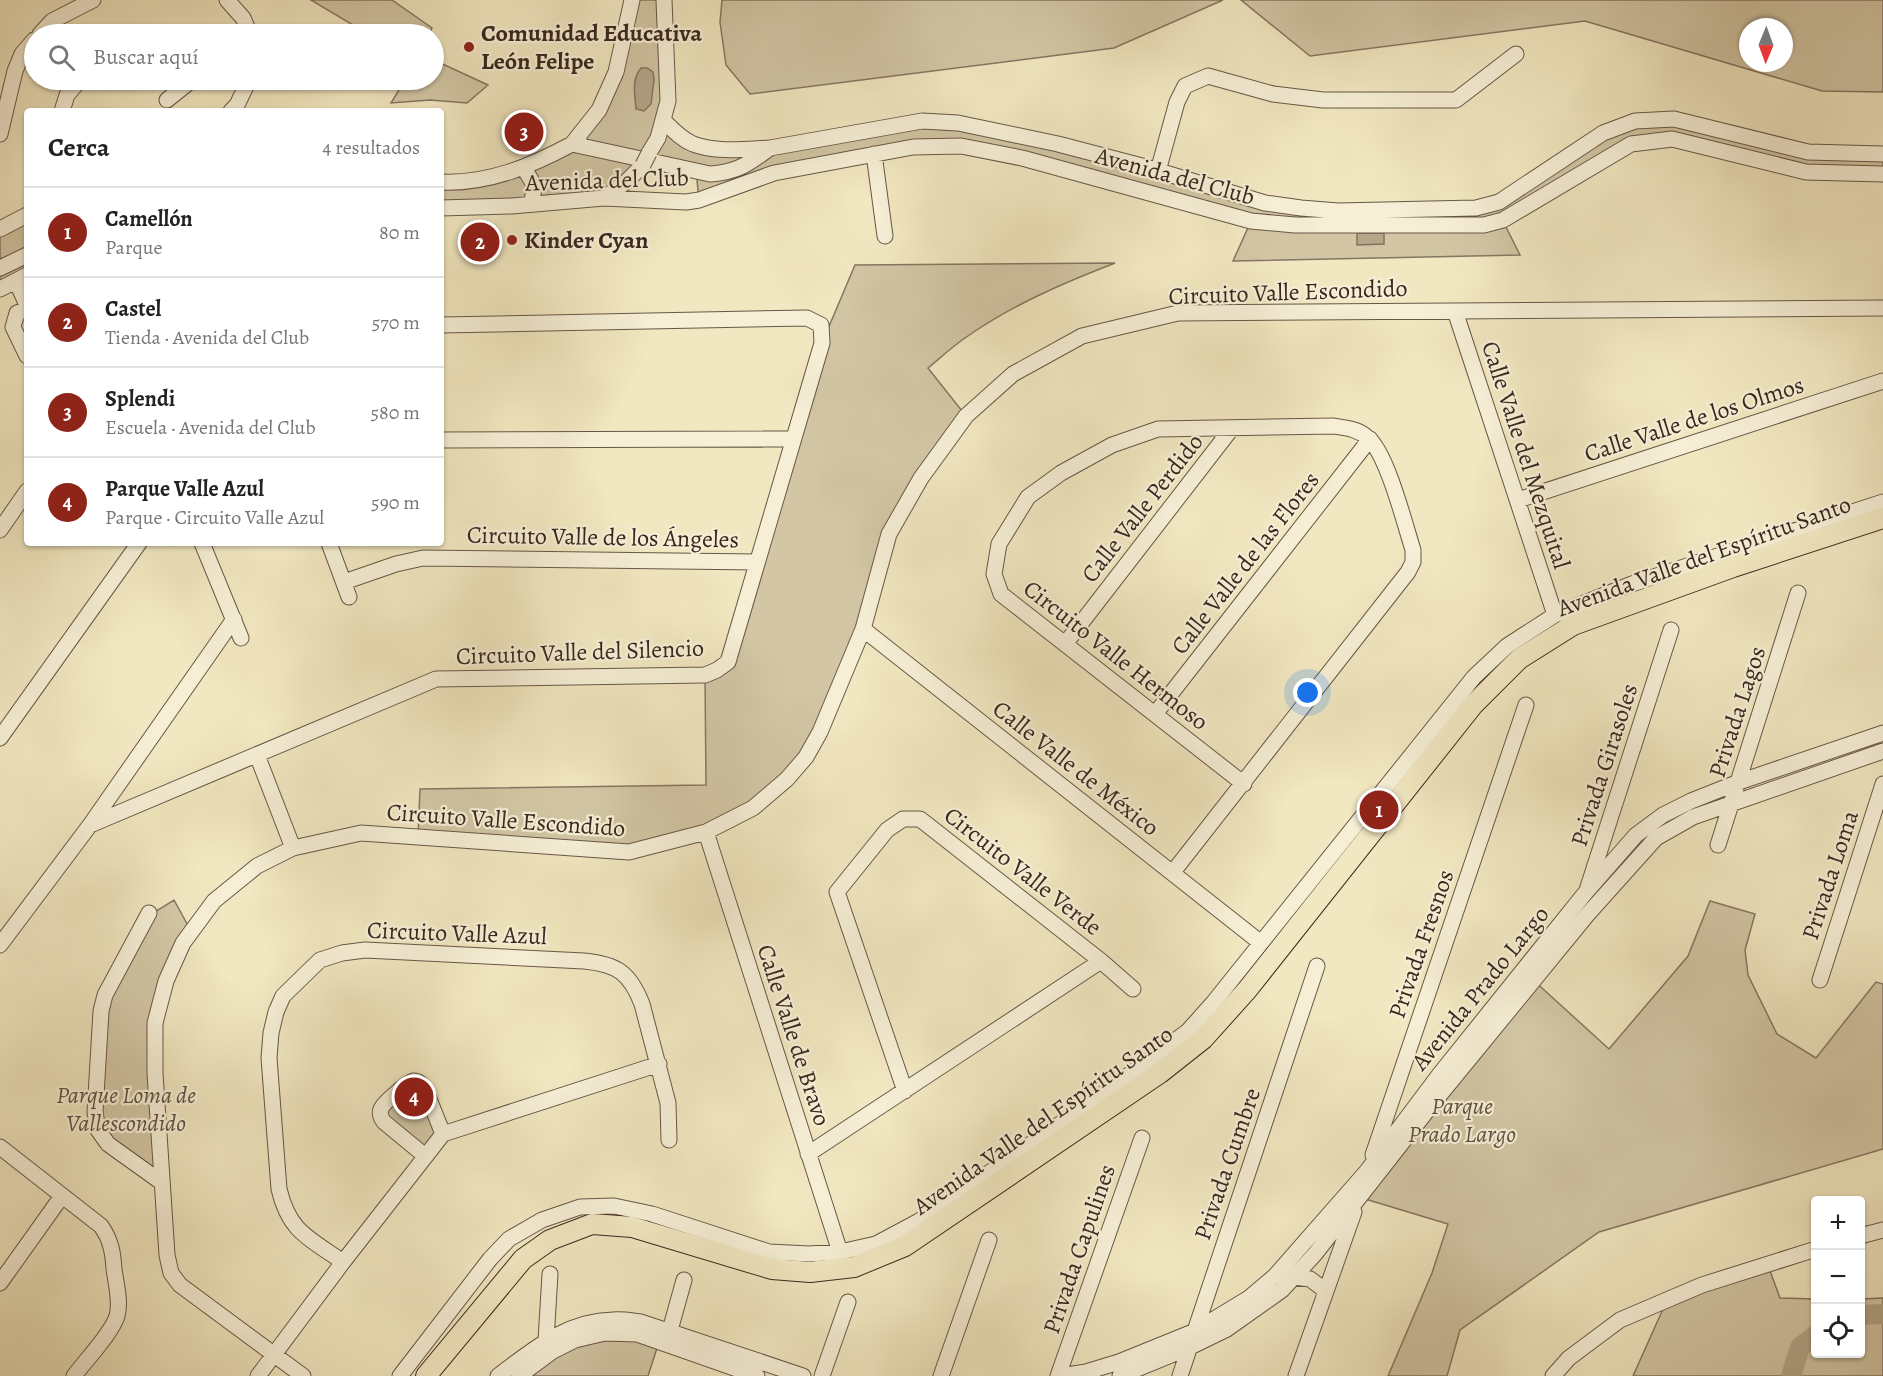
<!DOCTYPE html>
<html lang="es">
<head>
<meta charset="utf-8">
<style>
	:root { --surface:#fff; --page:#f6f6f6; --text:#222; --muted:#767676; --line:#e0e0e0; --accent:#8f2418 }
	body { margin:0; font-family:Alegreya,serif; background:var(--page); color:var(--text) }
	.controls { position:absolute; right:18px; bottom:18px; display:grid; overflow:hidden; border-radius:6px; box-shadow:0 2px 4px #0004 }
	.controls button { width:54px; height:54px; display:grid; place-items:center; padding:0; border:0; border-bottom:2px solid var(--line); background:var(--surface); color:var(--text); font:30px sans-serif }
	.compass { position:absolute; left:1739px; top:18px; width:54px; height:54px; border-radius:50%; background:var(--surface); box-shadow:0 2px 4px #0004; rotate:181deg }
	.you { position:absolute; left:1308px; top:693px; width:21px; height:21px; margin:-15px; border:4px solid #fff; border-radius:50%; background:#1a73e8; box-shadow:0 0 0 9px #1a73e833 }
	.badge { display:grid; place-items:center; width:39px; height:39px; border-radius:50%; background:var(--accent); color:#fff; font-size:20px; font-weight:700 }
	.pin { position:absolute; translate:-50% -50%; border:3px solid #fff; box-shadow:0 2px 6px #0006 }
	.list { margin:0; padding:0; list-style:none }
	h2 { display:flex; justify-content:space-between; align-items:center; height:78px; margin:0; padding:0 24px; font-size:26px }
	h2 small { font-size:20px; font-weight:400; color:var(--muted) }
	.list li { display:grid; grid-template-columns:39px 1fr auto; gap:18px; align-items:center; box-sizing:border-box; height:90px; padding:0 24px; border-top:2px solid var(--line) }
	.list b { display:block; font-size:22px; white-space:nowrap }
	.list p { margin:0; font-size:20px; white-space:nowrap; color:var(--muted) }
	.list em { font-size:20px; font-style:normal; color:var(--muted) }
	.icon { flex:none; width:33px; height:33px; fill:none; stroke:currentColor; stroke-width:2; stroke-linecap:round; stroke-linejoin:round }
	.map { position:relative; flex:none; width:1883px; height:1376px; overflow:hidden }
	.search { position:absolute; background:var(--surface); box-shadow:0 2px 4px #0004; left:24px; top:24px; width:420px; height:66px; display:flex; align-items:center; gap:15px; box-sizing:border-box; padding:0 21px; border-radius:33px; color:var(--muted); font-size:22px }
	.panel { position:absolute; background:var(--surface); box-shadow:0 2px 4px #0004; left:24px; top:108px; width:420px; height:438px; border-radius:6px }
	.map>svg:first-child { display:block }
	.green { fill:#d2c6a4; stroke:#867661; stroke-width:1.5; fill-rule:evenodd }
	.water { fill:#b3a689; stroke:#83735e; stroke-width:1.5 }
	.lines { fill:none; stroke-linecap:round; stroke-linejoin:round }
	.river { stroke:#b3a689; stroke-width:20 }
	.minor-casing { stroke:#685746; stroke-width:17 }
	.major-casing { stroke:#3a271e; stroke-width:22 }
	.minor { stroke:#f6efd6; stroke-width:15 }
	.major { stroke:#f1e7c0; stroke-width:20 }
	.minor-bridge-casing { stroke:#685746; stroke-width:17; stroke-linecap:butt }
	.minor-bridge { stroke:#f6efd6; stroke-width:15 }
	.poi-dot { fill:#8f2418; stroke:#f6efd6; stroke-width:2 }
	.labels { text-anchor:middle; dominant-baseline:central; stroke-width:4.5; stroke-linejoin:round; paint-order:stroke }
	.poi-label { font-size:24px; font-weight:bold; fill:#3a271e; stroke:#f6efd6; text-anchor:start }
	.street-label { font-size:24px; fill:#3a271e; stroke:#f6efd6 }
	.park-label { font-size:24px; font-style:italic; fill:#604f40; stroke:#f6efd6 }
</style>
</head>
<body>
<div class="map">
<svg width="1883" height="1376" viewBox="0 0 1883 1376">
	<rect width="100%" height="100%" fill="#f1e7c0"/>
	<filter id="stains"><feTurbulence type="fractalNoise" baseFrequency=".00333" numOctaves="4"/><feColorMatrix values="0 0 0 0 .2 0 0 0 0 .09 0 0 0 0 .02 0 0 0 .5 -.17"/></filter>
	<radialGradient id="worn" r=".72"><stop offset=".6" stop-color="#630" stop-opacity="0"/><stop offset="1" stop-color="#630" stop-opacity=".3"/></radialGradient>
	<path class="green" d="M 311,0 L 392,0 L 432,28 L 429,34 L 368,34 Z
		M 632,0 L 664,0 L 666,123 L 717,149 L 958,123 L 1265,203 L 1476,208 L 1603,133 L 1674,119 L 1808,152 L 1883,154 L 1883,174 L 1806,172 L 1672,139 L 1631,144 L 1503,221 L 1520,255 L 1233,261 L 1251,221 L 961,146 L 874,154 L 699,200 L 696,171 L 644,159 L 615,190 L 535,198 L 529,172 L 581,137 L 600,110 Z
		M 722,0 L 1223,0 L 1114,48 L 750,94 L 726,65 L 720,22 Z
		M 1241,0 L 1883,0 L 1883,92 L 1822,91 L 1585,21 L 1310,56 ZM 1748,27 L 1784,27 L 1784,63 L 1748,63 Z
		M 434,60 L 488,85 L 467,103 L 430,100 L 391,103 L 405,80 L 434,80 Z
		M 524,169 L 532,204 L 441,208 L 441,182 Z
		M 27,215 L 27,275 L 0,289 L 0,229 Z
		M 1115,263 C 1063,283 1010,306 965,338 C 952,347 940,358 928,368 L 966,416 L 889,534 L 820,732 L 753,808 L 629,852 L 418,837 L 420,789 L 706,785 L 705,675 L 728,662 L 822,343 L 855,265 Z
		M 174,900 L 191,931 L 155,1023 L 161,1182 L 108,1144 L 95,1112 L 101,1011 L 145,918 Z
		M 1710,901 L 1755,914 L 1745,950 L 1748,975 L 1777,1034 L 1816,1058 L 1876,982 L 1883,984 L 1883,1149 L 1599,1232 L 1460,1330 L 1447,1376 L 1388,1376 L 1432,1273 L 1448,1224 L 1362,1198 L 1531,978 L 1609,1049 L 1688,956 Z
		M 423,1076 L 442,1133 L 424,1153 L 374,1118 Z
		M 1767,1263 L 1780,1298 L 1815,1299 L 1816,1354 L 1860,1354 L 1861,1299 L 1883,1298 L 1883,1376 L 1633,1376 L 1667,1300 Z
		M 605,1333 L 658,1345 L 648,1376 L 519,1376 Z"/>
	<path class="water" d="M 641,68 L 647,68 L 653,72 L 654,80 L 651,104 L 644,111 L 636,109 C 635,94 631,80 641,68 Z
		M 1357,233 L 1384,233 L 1384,244 L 1357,245 Z"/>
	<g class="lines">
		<path class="river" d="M 1860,1315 L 1883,1314
			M 1791,1376 L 1800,1347 L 1816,1335"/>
		<defs>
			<path id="minor" d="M 227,0 L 243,18 L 250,34
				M 40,34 L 52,21 L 93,0
				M 167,100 L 187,84 L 190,80
				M 62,111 L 67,95 L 80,80
				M 231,111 L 237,105 L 249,80
				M 663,120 C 672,129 681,139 693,144 C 717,153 746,149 770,148
				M 0,134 L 15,71 L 22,54 L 34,40
				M 572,144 L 710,174 C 738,172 748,164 770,148 L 922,121 L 958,123 L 1058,144 L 1142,166 L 1265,203 L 1301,208 L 1338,211 L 1476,208 L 1499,202 L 1603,133 L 1635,121 L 1674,119 L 1808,152 L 1883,154
				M 572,144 L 599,110 L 616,72 L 632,0
				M 649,153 L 658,138 L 668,101 L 664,0
				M 874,154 L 885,236
				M 524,168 L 534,185 L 532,204
				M 1158,171 L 1177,102 L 1185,86 L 1208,76 L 1273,94 L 1323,100 L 1456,100 L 1516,54
				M 441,182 C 489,184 531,166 572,144 L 581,144
				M 604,198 L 626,182 L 643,165
				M 441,208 L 512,206 L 604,198 L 686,202 L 699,200 L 774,173 L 913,147 L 961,146 L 1022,158 L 1251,221 L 1295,225 L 1484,225 L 1503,220 L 1631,144 L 1672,139 L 1806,172 L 1883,174
				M 0,229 L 27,215
				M 0,268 L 27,255
				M 16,281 L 27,305
				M 0,289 L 27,275
				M 27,309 L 17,313 L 13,327 L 27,356
				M 1455,311 L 1555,615
				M 441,440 L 793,439
				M 1518,500 L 1883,381
				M 0,530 L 27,491
				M 202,543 L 241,638
				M 329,543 L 349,597
				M 344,582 L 396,564 L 423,558 L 757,562
				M 863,629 L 1261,943
				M 1065,644 L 1232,428
				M 1155,714 L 1370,439
				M 0,738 L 139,543
				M 257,755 L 293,848
				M 90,825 L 436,679 L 705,675 L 717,670 L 728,662 L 822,343 L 821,325 L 807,318 L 441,325
				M 706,832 L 840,1252
				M 1718,845 L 1798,593
				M 1173,872 L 1408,572 L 1413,562 L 1413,550 C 1405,525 1387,453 1368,438 C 1358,429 1347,428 1333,426 L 1158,429 L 1112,445 L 1061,473 L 1028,497 L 999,544 L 994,574 L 1001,594 L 1244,784
				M 1588,887 L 1671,630
				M 149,913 L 105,995 L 101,1011 L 95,1112 L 98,1130 L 108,1144 L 161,1182
				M 0,945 L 90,825 L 234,619
				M 1820,980 L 1883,784
				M 905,1091 L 837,892 L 887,830 L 903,819 L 920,819 L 1101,961 L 1133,989
				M 0,1147 L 101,1226 C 111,1240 113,1253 114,1269 C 116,1284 121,1302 117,1316 C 112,1333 85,1361 74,1376
				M 808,1154 L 1101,961
				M 424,1155 L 384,1122 C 381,1118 379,1114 381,1109 C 383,1103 408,1082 414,1081 C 419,1081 422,1085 425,1089 L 443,1134
				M 1373,1155 L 1526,705
				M 1860,1236 L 1883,1230
				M 343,1262 C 309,1238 289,1232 279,1189 L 269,1058 L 271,1033 L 276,1012 L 283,996 L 320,960 L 342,953 L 365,950 L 584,961 C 617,964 630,973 642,1004 L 668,1103 L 669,1140
				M 1294,1277 L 1310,1279 L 1326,1291
				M 0,1283 L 62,1196
				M 546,1340 L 550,1274
				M 667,1341 L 684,1280
				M 258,1376 L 343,1262 L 443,1134 L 659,1064
				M 303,1376 L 180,1285 L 171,1273 L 167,1255 L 155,1073 L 155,1023 L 166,981 L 183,943 L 214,901 L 257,866 L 293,848 L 361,833 L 629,852 L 706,832 L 753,808 L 787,779 L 806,757 L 820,732 L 863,629 L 889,534 L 921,478 L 966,416 L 1013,374 L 1082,336 L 1178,313 L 1883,308
				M 400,1376 L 490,1259 L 509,1239 L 542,1220 L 580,1207 L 614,1206 L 652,1214 L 769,1252 L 809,1254 L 840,1252 L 876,1244 L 919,1221 L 1098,1098 L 1188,1031 L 1213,1003 L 1474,677 L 1507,646 L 1555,615 L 1632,584 L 1883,502
				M 498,1376 C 534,1349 566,1321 613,1320 C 623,1319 632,1321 641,1322 L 803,1376
				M 519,1376 L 553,1351 L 575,1340 L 605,1333 L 637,1334 L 757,1376
				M 822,1376 L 848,1302
				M 941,1376 L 989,1240
				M 1058,1376 L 1142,1138
				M 1061,1376 L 1086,1372 L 1119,1362 L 1193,1332 L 1249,1298 L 1275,1276 L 1367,1171 L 1439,1075 L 1586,892 L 1636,835 L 1663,815 L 1691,801 L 1739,782 L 1883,733
				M 1120,1376 L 1188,1348 L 1227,1329 L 1282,1290 L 1315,1254 L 1430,1107 L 1587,915 L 1656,838 L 1693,817 L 1883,751
				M 1180,1376 L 1317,966
				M 1296,1376 L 1354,1212
				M 1553,1376 L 1569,1358 L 1620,1320 L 1702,1285 L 1816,1249"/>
			<path id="major" d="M 426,1376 L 523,1259 L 550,1240 L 592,1224 L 632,1227 L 772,1269 L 810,1272 L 854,1267 L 905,1246 L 1160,1073 L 1203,1039 L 1247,990 L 1473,705 L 1519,659 L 1573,625 L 1733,567 L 1883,518"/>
		</defs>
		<use href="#minor" class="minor-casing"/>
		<use href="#major" class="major-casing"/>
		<use href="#minor" class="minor"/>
		<use href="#major" class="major"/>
		<defs>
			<path id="minor-bridge" d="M 643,165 L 649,153"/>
		</defs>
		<use href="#minor-bridge" class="minor-bridge-casing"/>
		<use href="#minor-bridge" class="minor-bridge"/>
	</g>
	<g class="poi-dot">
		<circle cx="469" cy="47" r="6"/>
		<circle cx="512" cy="240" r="6"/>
	</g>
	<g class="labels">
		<g class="poi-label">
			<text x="481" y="33">Comunidad Educativa<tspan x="481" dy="28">León Felipe</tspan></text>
			<text x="524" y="240">Kinder Cyan</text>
		</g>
		<g class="street-label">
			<text transform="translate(1175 176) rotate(15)">Avenida del Club</text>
			<text transform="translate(607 180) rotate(-2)">Avenida del Club</text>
			<text transform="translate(1288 292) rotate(-2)">Circuito Valle Escondido</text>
			<text transform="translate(1694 419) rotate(-18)">Calle Valle de los Olmos</text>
			<text transform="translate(1526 455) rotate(72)">Calle Valle del Mezquital</text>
			<text transform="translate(1142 508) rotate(-52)">Calle Valle Perdido</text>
			<text transform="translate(603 537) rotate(1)">Circuito Valle de los Ángeles</text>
			<text transform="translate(1704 556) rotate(-20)">Avenida Valle del Espíritu Santo</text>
			<text transform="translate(1245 563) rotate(-52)">Calle Valle de las Flores</text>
			<text transform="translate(580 652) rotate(-2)">Circuito Valle del Silencio</text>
			<text transform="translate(1116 655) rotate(38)">Circuito Valle Hermoso</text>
			<text transform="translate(1737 712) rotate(-72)">Privada Lagos</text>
			<text transform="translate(1604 765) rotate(-72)">Privada Girasoles</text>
			<text transform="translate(1076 768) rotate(38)">Calle Valle de México</text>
			<text transform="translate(506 820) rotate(4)">Circuito Valle Escondido</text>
			<text transform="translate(1023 871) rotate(38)">Circuito Valle Verde</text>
			<text transform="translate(1830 875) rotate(-72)">Privada Loma</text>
			<text transform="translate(457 933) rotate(2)">Circuito Valle Azul</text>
			<text transform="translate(1421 944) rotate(-71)">Privada Fresnos</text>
			<text transform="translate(1480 988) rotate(-51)">Avenida Prado Largo</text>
			<text transform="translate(794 1035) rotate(72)">Calle Valle de Bravo</text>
			<text transform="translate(1043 1120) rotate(-35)">Avenida Valle del Espíritu Santo</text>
			<text transform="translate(1227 1164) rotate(-71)">Privada Cumbre</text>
			<text transform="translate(1079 1249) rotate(-71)">Privada Capulines</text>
		</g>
		<g class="park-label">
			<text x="126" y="1095">Parque Loma de<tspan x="126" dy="28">Vallescondido</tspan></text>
			<text x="1462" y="1106">Parque<tspan x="1462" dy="28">Prado Largo</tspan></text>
		</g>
	</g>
	<rect width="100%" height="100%" filter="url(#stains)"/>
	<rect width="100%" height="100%" fill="url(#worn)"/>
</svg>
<div class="controls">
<button>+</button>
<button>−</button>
<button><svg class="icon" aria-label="locate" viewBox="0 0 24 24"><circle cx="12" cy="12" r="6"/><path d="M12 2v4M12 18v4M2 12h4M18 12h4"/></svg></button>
</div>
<svg class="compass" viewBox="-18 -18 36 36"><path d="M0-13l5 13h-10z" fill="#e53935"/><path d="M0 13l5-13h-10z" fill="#767676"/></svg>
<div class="you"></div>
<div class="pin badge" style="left:1379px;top:810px">1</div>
<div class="pin badge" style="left:480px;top:242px">2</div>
<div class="pin badge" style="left:524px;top:132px">3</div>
<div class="pin badge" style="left:414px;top:1097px">4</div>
<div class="search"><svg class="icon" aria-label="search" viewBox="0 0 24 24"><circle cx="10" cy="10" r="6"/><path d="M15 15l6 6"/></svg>Buscar aquí</div>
<section class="panel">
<h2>Cerca<small>4 resultados</small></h2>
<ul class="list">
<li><span class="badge">1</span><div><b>Camellón</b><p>Parque</p></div><em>80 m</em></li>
<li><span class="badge">2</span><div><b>Castel</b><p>Tienda · Avenida del Club</p></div><em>570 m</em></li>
<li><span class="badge">3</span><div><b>Splendi</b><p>Escuela · Avenida del Club</p></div><em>580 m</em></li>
<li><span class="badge">4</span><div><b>Parque Valle Azul</b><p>Parque · Circuito Valle Azul</p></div><em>590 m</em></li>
</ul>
</section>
</div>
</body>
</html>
